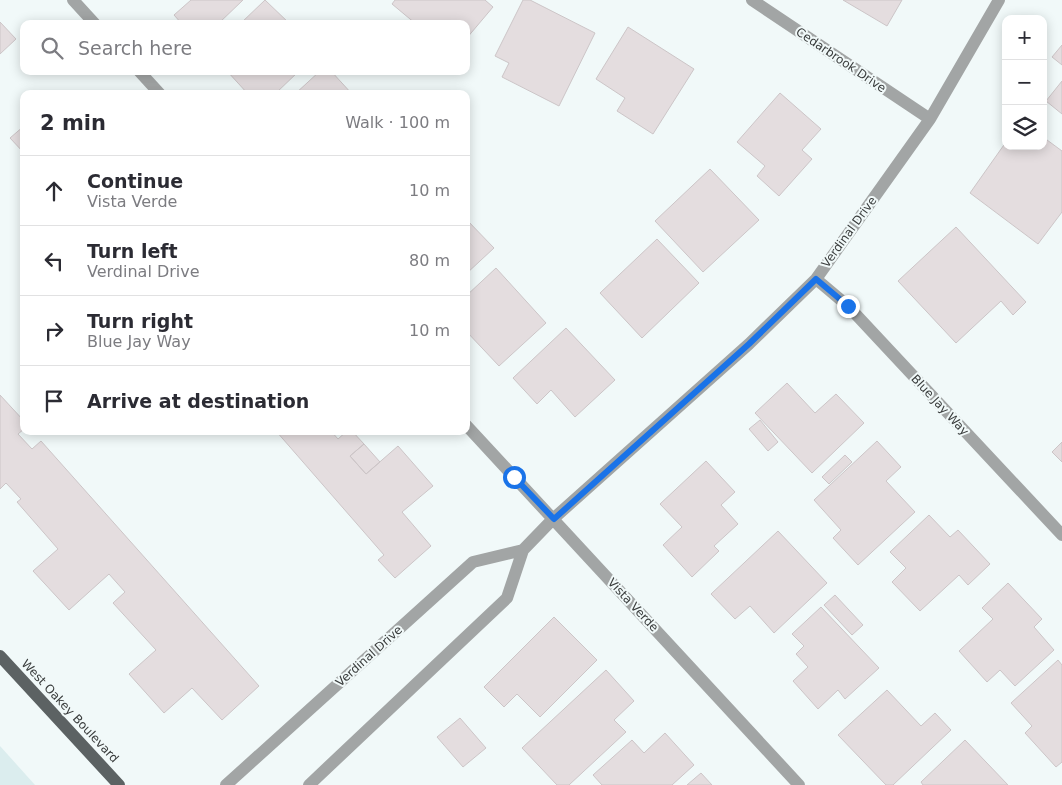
<!DOCTYPE html>
<html lang="en">
<head>
<meta charset="utf-8">
<style>
	:root { --surface:#fff; --page:#f2f2f3; --text:#2b2b33; --muted:#7c7c81; --line:#e1e1e2 }
	body { margin:0; font-family:"DejaVu Sans",sans-serif; background:var(--page); color:var(--text) }
	.controls { position:absolute; right:15px; top:15px; display:grid; overflow:hidden; border-radius:10px; box-shadow:0 2px 12px #0003 }
	.controls button { width:45px; height:45px; display:grid; place-items:center; padding:0; border:0; border-bottom:1px solid var(--line); background:var(--surface); color:var(--text); font:25px sans-serif }
	.stop { position:absolute; width:15px; height:15px; margin:-11px; border:4px solid #1a73e8; border-radius:50%; background:#fff }
	.stop.end { background:#1a73e8; border-color:#fff; box-shadow:0 1px 5px #0008 }
	.list { margin:0; padding:0; list-style:none }
	h2 { display:flex; justify-content:space-between; align-items:center; height:65px; margin:0; padding:0 20px; font-size:21px }
	h2 small { font-size:16px; font-weight:400; color:var(--muted) }
	.list li { display:grid; grid-template-columns:32px 1fr auto; gap:15px; align-items:center; box-sizing:border-box; height:70px; padding:0 20px; border-top:1px solid var(--line) }
	.list b { display:block; font-size:19px; white-space:nowrap }
	.list p { margin:0; font-size:16px; white-space:nowrap; color:var(--muted) }
	.list em { font-size:16px; font-style:normal; color:var(--muted) }
	.icon { flex:none; width:28px; height:28px; fill:none; stroke:currentColor; stroke-width:2; stroke-linecap:round; stroke-linejoin:round }
	.map { position:relative; flex:none; width:1062px; height:785px; overflow:hidden }
	.search { position:absolute; background:var(--surface); box-shadow:0 2px 12px #0003; left:20px; top:20px; width:450px; height:55px; display:flex; align-items:center; gap:12px; box-sizing:border-box; padding:0 18px; border-radius:10px; color:var(--muted); font-size:19px }
	.panel { position:absolute; background:var(--surface); box-shadow:0 2px 12px #0003; left:20px; top:90px; width:450px; height:345px; border-radius:10px }
	.map>svg:first-child { display:block }
	.built { fill:#dbedee }
	.building { fill:#e4dddf; stroke:#ccc5c7 }
	.lines { fill:none; stroke-linecap:round; stroke-linejoin:round }
	.minor { stroke:#a2a5a5; stroke-width:12 }
	.major { stroke:#5c6263; stroke-width:12 }
	.route { stroke:#1a73e8; stroke-width:6 }
	.labels { text-anchor:middle; dominant-baseline:central; stroke-width:4; stroke-linejoin:round; paint-order:stroke }
	.street-label { font-size:12px; fill:#3a3d3d; stroke:#f1f9f9 }
</style>
</head>
<body>
<div class="map">
<svg width="1062" height="785" viewBox="0 0 1062 785">
	<rect width="100%" height="100%" fill="#f1f9f9"/>
	<path class="built" d="M 0,746 L 35,785 L 0,785 Z"/>
	<path class="building" d="M 191,0 L 243,0 L 218,24 L 182,24 L 174,15 Z
		M 265,0 L 290,24 L 240,24 Z
		M 395,0 L 485,0 L 493,7 L 466,39 L 466,24 L 416,24 L 392,4 Z
		M 523,0 L 530,0 L 595,33 L 559,106 L 502,77 L 509,63 L 495,56 Z
		M 843,0 L 902,0 L 887,26 Z
		M 0,22 L 16,39 L 0,54 Z
		M 628,27 L 694,69 L 653,134 L 617,111 L 625,98 L 596,79 Z
		M 1062,45 L 1062,65 L 1052,57 Z
		M 227,71 L 299,71 L 275,94 L 248,94 Z
		M 320,71 L 331,71 L 352,94 L 295,94 Z
		M 1062,81 L 1062,114 L 1046,101 Z
		M 780,93 L 821,129 L 802,150 L 812,159 L 779,196 L 757,176 L 765,166 L 737,142 Z
		M 24,126 L 24,153 L 10,138 Z
		M 1043,137 L 1062,151 L 1062,212 L 1038,244 L 970,193 L 1006,142 L 1006,146 L 1043,146 Z
		M 710,169 L 759,220 L 703,272 L 655,221 Z
		M 466,219 L 494,248 L 466,274 Z
		M 956,227 L 1026,302 L 1013,315 L 1001,301 L 956,343 L 898,281 Z
		M 657,239 L 699,283 L 642,338 L 600,293 Z
		M 496,268 L 546,323 L 499,366 L 466,331 L 466,296 Z
		M 566,328 L 615,380 L 575,417 L 551,390 L 537,404 L 513,378 Z
		M 787,383 L 815,413 L 836,394 L 864,423 L 812,473 L 755,413 Z
		M 0,395 L 24,421 L 24,429 L 18,434 L 32,449 L 41,441 L 259,686 L 222,720 L 192,688 L 164,713 L 129,674 L 156,650 L 113,603 L 125,592 L 109,574 L 69,610 L 33,571 L 58,549 L 17,502 L 21,499 L 6,483 L 0,489 Z
		M 760,420 L 778,442 L 768,451 L 749,429 Z
		M 276,431 L 331,431 L 338,439 L 347,431 L 352,431 L 364,444 L 350,456 L 366,474 L 398,446 L 433,486 L 402,512 L 431,546 L 395,578 L 378,560 L 384,555 Z
		M 877,441 L 901,467 L 886,481 L 915,512 L 858,565 L 833,538 L 841,530 L 814,500 Z
		M 1062,442 L 1062,462 L 1052,452 Z
		M 364,444 L 380,462 L 366,474 L 350,456 Z
		M 845,455 L 852,462 L 829,484 L 822,477 Z
		M 706,461 L 735,492 L 721,505 L 738,524 L 714,546 L 719,551 L 692,577 L 663,545 L 682,527 L 660,504 Z
		M 929,515 L 950,537 L 958,530 L 990,564 L 968,585 L 959,575 L 920,611 L 892,582 L 906,568 L 890,552 Z
		M 778,531 L 827,583 L 774,633 L 750,606 L 735,619 L 711,594 Z
		M 1008,583 L 1042,619 L 1034,627 L 1054,650 L 1015,686 L 1000,670 L 987,682 L 959,651 L 993,619 L 982,608 Z
		M 835,595 L 863,625 L 852,635 L 824,605 Z
		M 821,607 L 879,668 L 845,699 L 838,690 L 818,709 L 793,681 L 808,667 L 796,654 L 804,646 L 792,634 Z
		M 554,617 L 597,660 L 540,717 L 517,694 L 504,707 L 484,687 Z
		M 1058,660 L 1062,665 L 1062,762 L 1056,767 L 1025,733 L 1032,726 L 1011,703 Z
		M 606,670 L 634,701 L 614,720 L 626,732 L 569,785 L 557,785 L 522,748 Z
		M 887,690 L 921,726 L 935,713 L 951,730 L 893,785 L 886,785 L 838,735 Z
		M 460,718 L 486,748 L 463,767 L 437,737 Z
		M 665,733 L 694,765 L 672,785 L 602,785 L 593,775 L 632,740 L 644,753 Z
		M 965,740 L 1008,785 L 923,785 L 921,782 Z
		M 701,773 L 712,785 L 687,785 Z"/>
	<g class="lines">
		<path class="minor" d="M 73,0 L 95,24
			M 752,0 L 930,119
			M 139,71 L 160,94
			M 816,279 L 848,306 L 1062,535
			M 466,425 L 799,785
			M 226,785 L 473,562 L 523,550
			M 309,785 L 507,598 L 523,550 L 553,519 L 749,344 L 816,279 L 930,119 L 999,0"/>
		<path class="major" d="M 0,656 L 119,785"/>
	</g>
	<g class="lines">
		<path class="route" d="M 514,477 L 554,519 L 749,344 L 816,279 L 848,306"/>
	</g>
	<g class="labels">
		<g class="street-label">
			<text transform="translate(841 60) rotate(34)">Cedarbrook Drive</text>
			<text transform="translate(849 232) rotate(-54)">Verdinal Drive</text>
			<text transform="translate(940 405) rotate(47)">Blue Jay Way</text>
			<text transform="translate(633 605) rotate(47)">Vista Verde</text>
			<text transform="translate(369 656) rotate(-42)">Verdinal Drive</text>
			<text transform="translate(70 711) rotate(47)">West Oakey Boulevard</text>
		</g>
	</g>
</svg>
<div class="controls">
<button>+</button>
<button>−</button>
<button><svg class="icon" aria-label="layers" viewBox="0 0 24 24"><path d="M12 4l9 5-9 5-9-5zM3 14l9 5 9-5"/></svg></button>
</div>
<div class="stop" style="left:514px;top:477px"></div>
<div class="stop end" style="left:848px;top:306px"></div>
<div class="search"><svg class="icon" aria-label="search" viewBox="0 0 24 24"><circle cx="10" cy="10" r="6"/><path d="M15 15l6 6"/></svg>Search here</div>
<section class="panel">
<h2>2 min<small>Walk · 100 m</small></h2>
<ul class="list">
<li><svg class="icon" aria-label="ahead" viewBox="0 0 24 24"><path d="M12 20V5M6 11l6-6 6 6"/></svg><div><b>Continue</b><p>Vista Verde</p></div><em>10 m</em></li>
<li><svg class="icon" aria-label="left" viewBox="0 0 24 24"><path d="M17 20v-9H6M10 6l-5 5 5 5"/></svg><div><b>Turn left</b><p>Verdinal Drive</p></div><em>80 m</em></li>
<li><svg class="icon" aria-label="right" viewBox="0 0 24 24"><path d="M7 20v-9h11M14 6l5 5-5 5"/></svg><div><b>Turn right</b><p>Blue Jay Way</p></div><em>10 m</em></li>
<li><svg class="icon" aria-label="arrive" viewBox="0 0 24 24"><path d="M6 21V4h12l-3 4 3 4H6"/></svg><div><b>Arrive at destination</b></div></li>
</ul>
</section>
</div>
</body>
</html>
